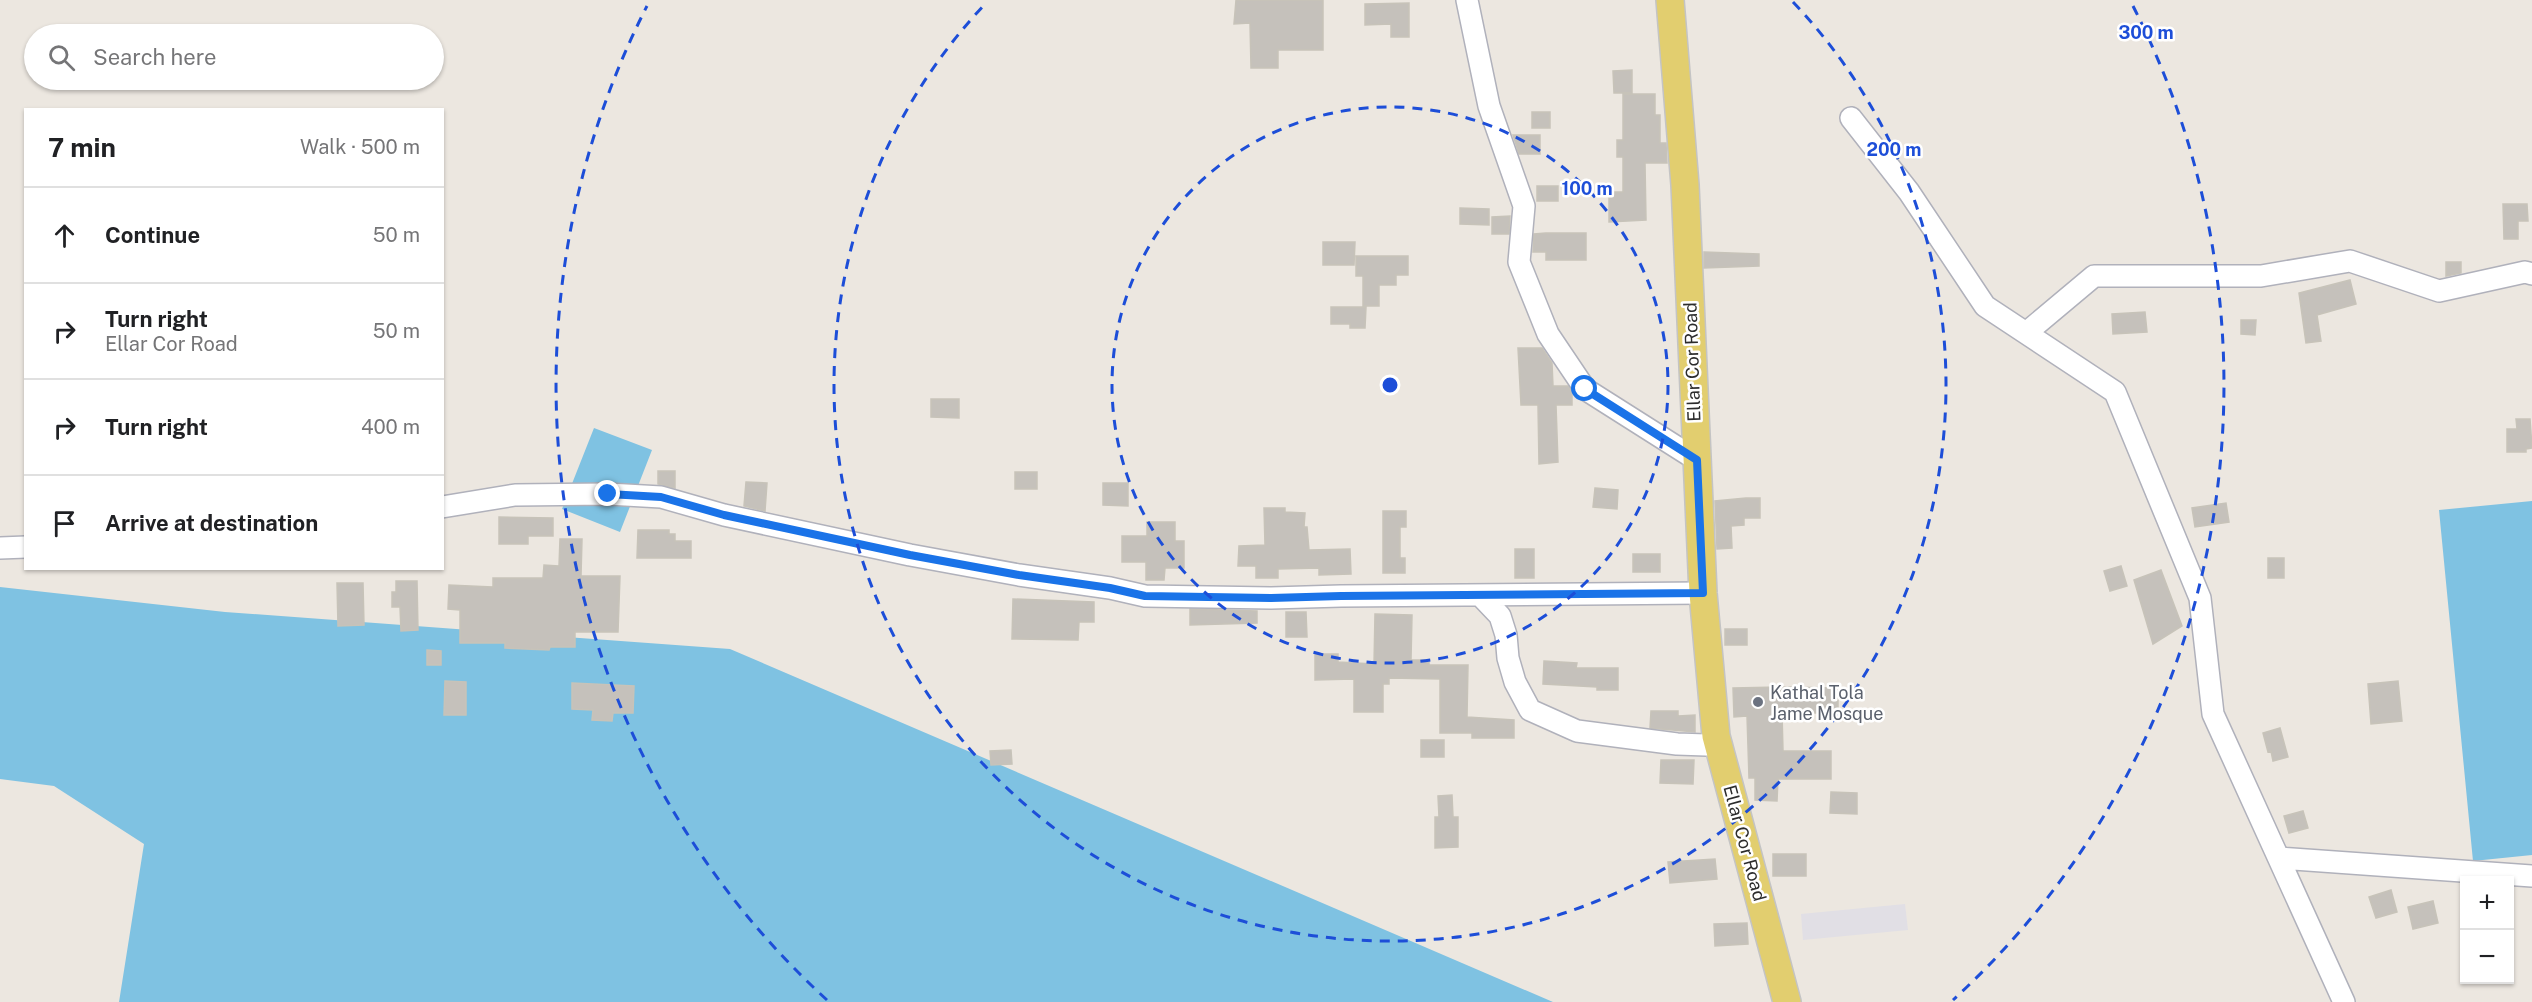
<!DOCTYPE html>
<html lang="en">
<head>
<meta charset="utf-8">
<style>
	:root { --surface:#fff; --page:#f6f6f6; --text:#202124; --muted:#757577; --line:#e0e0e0 }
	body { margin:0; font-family:"Public Sans",sans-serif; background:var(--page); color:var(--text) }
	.controls { position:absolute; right:18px; bottom:18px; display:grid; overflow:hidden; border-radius:0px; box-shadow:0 2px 4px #0004 }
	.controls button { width:54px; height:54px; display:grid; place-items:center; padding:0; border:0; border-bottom:2px solid var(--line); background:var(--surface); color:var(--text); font:30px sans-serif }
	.stop { position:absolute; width:18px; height:18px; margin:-14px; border:4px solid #1a73e8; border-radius:50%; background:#fff }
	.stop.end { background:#1a73e8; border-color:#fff; box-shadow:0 2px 6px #0008 }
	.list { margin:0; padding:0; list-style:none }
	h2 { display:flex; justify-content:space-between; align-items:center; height:78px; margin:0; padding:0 24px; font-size:26px }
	h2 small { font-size:20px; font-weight:400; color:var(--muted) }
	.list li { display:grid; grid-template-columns:39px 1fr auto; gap:18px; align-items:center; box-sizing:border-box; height:96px; padding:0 24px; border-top:2px solid var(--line) }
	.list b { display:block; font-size:22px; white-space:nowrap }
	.list p { margin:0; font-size:20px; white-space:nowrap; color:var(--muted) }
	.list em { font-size:20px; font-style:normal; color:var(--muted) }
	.icon { flex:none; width:33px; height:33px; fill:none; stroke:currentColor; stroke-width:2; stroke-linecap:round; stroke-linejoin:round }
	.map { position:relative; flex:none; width:2532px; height:1002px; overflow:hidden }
	.search { position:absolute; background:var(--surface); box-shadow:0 2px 4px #0004; left:24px; top:24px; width:420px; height:66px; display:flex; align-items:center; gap:15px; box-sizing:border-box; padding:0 21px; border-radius:33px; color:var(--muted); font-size:22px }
	.panel { position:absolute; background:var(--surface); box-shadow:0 2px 4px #0004; left:24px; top:108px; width:420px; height:462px; border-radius:0px }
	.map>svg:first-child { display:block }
	.industrial { fill:#e1dfe5 }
	.water { fill:#7fc2e2 }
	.building { fill:#c5c1bb; stroke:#c7c3b9; stroke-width:1.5 }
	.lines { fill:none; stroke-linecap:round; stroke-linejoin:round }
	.minor-casing { stroke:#b0b1bb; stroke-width:24 }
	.major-casing { stroke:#c4c4c4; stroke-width:30 }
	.minor { stroke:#fff; stroke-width:21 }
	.major { stroke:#e2ce6f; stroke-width:27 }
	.route { stroke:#1a73e8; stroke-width:8 }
	.ring { fill:none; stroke:#1d4ed8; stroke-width:3; stroke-dasharray:10 8 }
	.worship-dot { fill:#6b7280; stroke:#fff; stroke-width:2 }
	.labels { text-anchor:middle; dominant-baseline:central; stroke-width:5; stroke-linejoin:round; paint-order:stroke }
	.street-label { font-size:18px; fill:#2c2c2c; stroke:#fff }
	.worship-label { font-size:18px; fill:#5b616d; stroke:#fff; text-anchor:start }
	.centre { fill:#1d4ed8; stroke:#fff; stroke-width:3 }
	.ring-label { font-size:18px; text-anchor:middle; font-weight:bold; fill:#1d4ed8; stroke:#fff; stroke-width:5; stroke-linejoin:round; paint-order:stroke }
</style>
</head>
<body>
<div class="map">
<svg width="2532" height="1002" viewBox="0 0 2532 1002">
	<rect width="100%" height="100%" fill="#ece7e0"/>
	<path class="industrial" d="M 1905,904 L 1908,930 L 1803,940 L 1801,914 Z"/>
	<path class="water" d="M 594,428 L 652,450 L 620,532 L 562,509 Z
		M 2532,501 L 2532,855 L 2473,861 L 2439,510 Z
		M 0,587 L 225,612 L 730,649 L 1553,1002 L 119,1002 L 144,844 L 54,786 L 0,779 Z"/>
	<path class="building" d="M 1236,0 L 1323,0 L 1323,50 L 1278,50 L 1278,68 L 1251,68 L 1250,23 L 1234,24 Z
		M 1409,3 L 1409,37 L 1391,37 L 1391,24 L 1365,25 L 1365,4 Z
		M 1632,70 L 1632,93 L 1614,93 L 1613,71 Z
		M 1623,94 L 1655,94 L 1655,115 L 1660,115 L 1660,143 L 1666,143 L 1667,163 L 1645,163 L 1646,220 L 1609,222 L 1609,192 L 1623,192 L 1623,157 L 1617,157 L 1617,140 L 1623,140 Z
		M 1532,112 L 1550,112 L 1550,128 L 1532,128 Z
		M 1513,135 L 1540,135 L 1540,154 L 1519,154 Z
		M 1537,186 L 1558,186 L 1558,201 L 1537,201 Z
		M 2503,204 L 2527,204 L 2528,221 L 2518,221 L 2518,239 L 2504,239 Z
		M 1460,208 L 1489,209 L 1489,225 L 1460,224 Z
		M 1510,216 L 1509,234 L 1492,234 L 1492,217 Z
		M 1546,233 L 1586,233 L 1586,260 L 1546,260 L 1546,252 L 1533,252 L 1534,234 Z
		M 1323,242 L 1355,242 L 1354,265 L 1323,265 Z
		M 1704,252 L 1759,254 L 1759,266 L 1704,268 Z
		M 1356,256 L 1408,256 L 1408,275 L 1396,275 L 1396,285 L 1379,285 L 1379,306 L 1363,306 L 1363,276 L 1356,276 Z
		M 2446,262 L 2461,262 L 2461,273 L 2446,276 Z
		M 2350,280 L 2356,304 L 2317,315 L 2321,341 L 2306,343 L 2299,293 Z
		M 1331,307 L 1366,307 L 1365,328 L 1350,328 L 1350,324 L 1331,324 Z
		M 2145,312 L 2147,332 L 2113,334 L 2112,314 Z
		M 2241,320 L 2256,320 L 2255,335 L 2241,334 Z
		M 1518,348 L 1542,348 L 1552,363 L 1553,386 L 1568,386 L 1572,392 L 1572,405 L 1556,405 L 1558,462 L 1539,464 L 1538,405 L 1521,405 Z
		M 931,399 L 959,399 L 959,418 L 931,417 Z
		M 2516,419 L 2530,419 L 2532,448 L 2526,449 L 2526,452 L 2507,452 L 2507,429 L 2517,429 Z
		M 658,471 L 675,471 L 675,488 L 658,484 Z
		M 1015,472 L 1037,472 L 1037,489 L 1015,489 Z
		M 746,482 L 767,483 L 765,511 L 744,506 Z
		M 1103,483 L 1128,483 L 1128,506 L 1103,505 Z
		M 1595,488 L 1618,490 L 1617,509 L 1593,507 Z
		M 1746,498 L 1760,498 L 1760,518 L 1744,518 L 1744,525 L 1731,526 L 1732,548 L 1717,549 L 1715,501 Z
		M 2226,503 L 2229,522 L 2195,527 L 2192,508 Z
		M 1264,508 L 1285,508 L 1285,512 L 1305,513 L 1304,527 L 1307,527 L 1309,550 L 1350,549 L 1351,574 L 1319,575 L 1319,568 L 1278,569 L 1278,578 L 1256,578 L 1256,566 L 1238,566 L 1239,546 L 1265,545 Z
		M 1383,511 L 1406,511 L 1406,527 L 1400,527 L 1400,558 L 1405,558 L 1405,573 L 1383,573 Z
		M 499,517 L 553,518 L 553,536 L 528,536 L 528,544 L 499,544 Z
		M 1147,522 L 1175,522 L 1175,541 L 1184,541 L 1184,568 L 1165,568 L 1164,580 L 1146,580 L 1146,562 L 1122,562 L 1122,536 L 1147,536 Z
		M 638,530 L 669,530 L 669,534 L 675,534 L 675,541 L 691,541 L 691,558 L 637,558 Z
		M 560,539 L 582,539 L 581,576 L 620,576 L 618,632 L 575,632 L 575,647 L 550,647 L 549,650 L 505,648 L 505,643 L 460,643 L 460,610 L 448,609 L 449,585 L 493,587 L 493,578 L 543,578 L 544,565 L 559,566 Z
		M 1515,549 L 1534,549 L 1534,578 L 1515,578 Z
		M 1633,554 L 1660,554 L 1660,572 L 1633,572 Z
		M 2268,558 L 2284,558 L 2284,578 L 2268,578 Z
		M 2121,566 L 2127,586 L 2110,591 L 2104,571 Z
		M 2161,570 L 2182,626 L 2153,644 L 2134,580 Z
		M 396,581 L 417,581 L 418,630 L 401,631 L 400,607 L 392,607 L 392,592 L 396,592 Z
		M 337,583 L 363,583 L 364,625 L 338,626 Z
		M 1013,599 L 1094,602 L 1094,622 L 1079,622 L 1078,640 L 1012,639 Z
		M 1190,609 L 1257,611 L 1257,623 L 1190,625 Z
		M 1286,612 L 1306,612 L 1307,637 L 1286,637 Z
		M 1375,614 L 1412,615 L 1411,660 L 1429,660 L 1429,665 L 1468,665 L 1467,717 L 1514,720 L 1514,738 L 1472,738 L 1472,733 L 1440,733 L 1440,679 L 1389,678 L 1389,684 L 1383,684 L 1383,712 L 1354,712 L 1354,679 L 1315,680 L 1315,654 L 1338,654 L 1338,662 L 1374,664 Z
		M 1725,629 L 1747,629 L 1747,645 L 1725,645 Z
		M 427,650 L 441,651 L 441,665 L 427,665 Z
		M 1544,661 L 1577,663 L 1576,668 L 1618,668 L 1618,690 L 1597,690 L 1597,687 L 1543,684 Z
		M 445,681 L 466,682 L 466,715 L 444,715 Z
		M 2398,681 L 2402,721 L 2371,724 L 2368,684 Z
		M 572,683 L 634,686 L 633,713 L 613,713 L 612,721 L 592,720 L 593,710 L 572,709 Z
		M 1781,687 L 1838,688 L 1838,713 L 1782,713 L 1783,751 L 1831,751 L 1831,779 L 1778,779 L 1777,801 L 1755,800 L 1755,778 L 1749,778 L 1747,716 L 1734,717 L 1733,688 Z
		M 1651,711 L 1678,711 L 1678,716 L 1695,715 L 1695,732 L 1650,728 Z
		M 2280,728 L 2288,757 L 2273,761 L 2271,751 L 2268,752 L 2263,733 Z
		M 1421,740 L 1444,740 L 1444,757 L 1421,757 Z
		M 1011,750 L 1012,764 L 991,765 L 990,751 Z
		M 1661,760 L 1694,760 L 1693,784 L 1660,783 Z
		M 1831,792 L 1857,793 L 1857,814 L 1830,813 Z
		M 1452,795 L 1453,817 L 1458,817 L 1458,847 L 1435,848 L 1435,817 L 1439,817 L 1438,796 Z
		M 2303,811 L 2308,828 L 2289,833 L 2284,816 Z
		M 1773,854 L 1806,854 L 1806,876 L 1773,876 Z
		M 1715,859 L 1717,879 L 1670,883 L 1668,862 Z
		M 2391,890 L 2397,912 L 2376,918 L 2369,897 Z
		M 2433,901 L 2438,923 L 2413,929 L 2408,907 Z
		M 1747,923 L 1748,944 L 1715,946 L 1714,924 Z"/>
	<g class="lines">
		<defs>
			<path id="minor" d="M 1467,0 L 1489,106 L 1524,206 L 1519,262 L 1548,334 L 1585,389 L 1697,460
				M 1851,118 L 1909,192 L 1985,306 L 2115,392 L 2200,598 L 2213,714 L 2344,1002
				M 2026,333 L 2094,276 L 2261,276 L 2350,261 L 2439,291 L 2525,272 L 2532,274
				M 442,507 L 515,495 L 608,494 L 661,497 L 724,515 L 910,555 L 1019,575 L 1110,588 L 1145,596 L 1271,598 L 1341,596 L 1703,593
				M 0,548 L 26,547
				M 1480,595 L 1500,616 L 1506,635 L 1508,658 L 1515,682 L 1530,710 L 1577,731 L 1677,744 L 1706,745
				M 2279,858 L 2532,876"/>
			<path id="major" d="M 1670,0 L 1685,185 L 1703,593 L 1716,736 L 1787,1002"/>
		</defs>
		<use href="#minor" class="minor-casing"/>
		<use href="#major" class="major-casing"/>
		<use href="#minor" class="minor"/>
		<use href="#major" class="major"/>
	</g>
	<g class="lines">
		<path class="route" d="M 608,494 L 661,497 L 724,515 L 910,555 L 1019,575 L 1110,588 L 1145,596 L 1271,598 L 1341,596 L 1703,593 L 1697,460 L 1585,389"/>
	</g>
	<g class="ring">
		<circle cx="1390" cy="385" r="278"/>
		<path d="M1793 2A556 556 0 1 1 987 2"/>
		<path d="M827 1000A834 834 0 0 1 647 6M2133 6A834 834 0 0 1 1953 1000"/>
	</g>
	<circle class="worship-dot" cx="1758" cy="702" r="6"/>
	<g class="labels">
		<g class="street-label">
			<text transform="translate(1692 362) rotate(-92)">Ellar Cor Road</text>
			<text transform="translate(1745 843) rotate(75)">Ellar Cor Road</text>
		</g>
		<g class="worship-label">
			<text x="1770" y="692">Kathal Tola<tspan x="1770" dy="21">Jame Mosque</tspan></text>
		</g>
	</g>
	<circle cx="1390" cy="385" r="9" class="centre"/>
	<g class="ring-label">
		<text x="2146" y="39">300 m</text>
		<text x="1894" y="156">200 m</text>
		<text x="1587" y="195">100 m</text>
	</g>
</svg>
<div class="controls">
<button>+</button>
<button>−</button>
</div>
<div class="stop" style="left:1585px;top:389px"></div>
<div class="stop end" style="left:608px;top:494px"></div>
<div class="search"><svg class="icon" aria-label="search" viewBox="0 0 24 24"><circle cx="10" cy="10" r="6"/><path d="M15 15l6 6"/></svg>Search here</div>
<section class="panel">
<h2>7 min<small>Walk · 500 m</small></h2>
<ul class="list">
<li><svg class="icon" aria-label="ahead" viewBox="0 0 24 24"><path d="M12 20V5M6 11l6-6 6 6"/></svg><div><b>Continue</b></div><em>50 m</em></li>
<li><svg class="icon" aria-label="right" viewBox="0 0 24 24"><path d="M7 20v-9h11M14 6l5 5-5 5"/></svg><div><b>Turn right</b><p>Ellar Cor Road</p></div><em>50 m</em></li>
<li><svg class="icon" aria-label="right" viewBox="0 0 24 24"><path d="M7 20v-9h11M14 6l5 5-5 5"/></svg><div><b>Turn right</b></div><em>400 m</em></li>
<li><svg class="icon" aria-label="arrive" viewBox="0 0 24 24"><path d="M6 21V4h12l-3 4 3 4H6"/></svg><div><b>Arrive at destination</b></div></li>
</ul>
</section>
</div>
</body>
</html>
